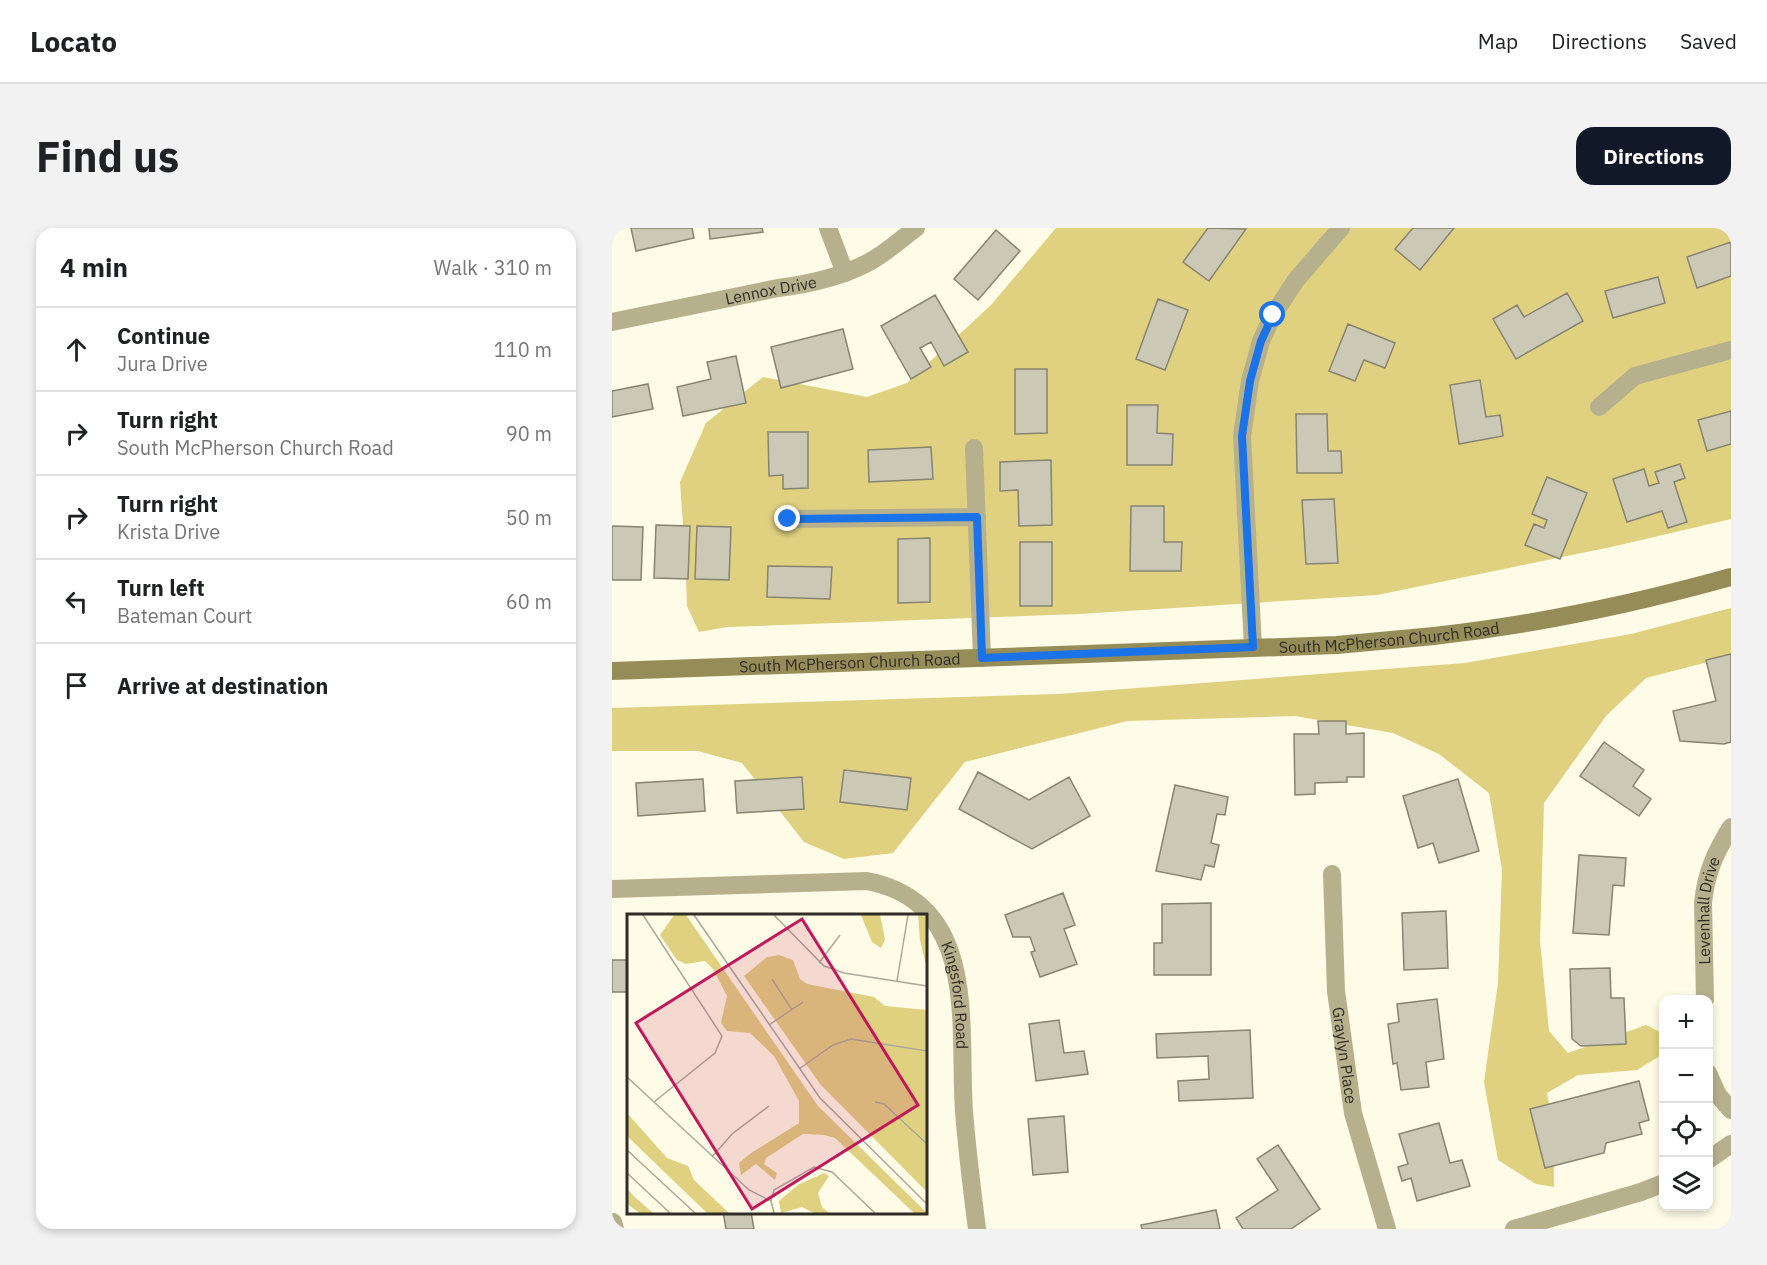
<!DOCTYPE html>
<html lang="en">
<head>
<meta charset="utf-8">
<style>
	:root { --surface:#fff; --page:#f2f2f2; --text:#202124; --muted:#757577; --line:#e0e0e0; --accent:#111827 }
	body { margin:0; font-family:"IBM Plex Sans",sans-serif; background:var(--page); color:var(--text) }
	.controls { position:absolute; right:18px; bottom:18px; display:grid; overflow:hidden; border-radius:12px; box-shadow:0 3px 9px #0003 }
	.controls button { width:54px; height:54px; display:grid; place-items:center; padding:0; border:0; border-bottom:2px solid var(--line); background:var(--surface); color:var(--text); font:30px sans-serif }
	.stop { position:absolute; width:18px; height:18px; margin:-14px; border:4px solid #1a73e8; border-radius:50%; background:#fff }
	.stop.end { background:#1a73e8; border-color:#fff; box-shadow:0 2px 6px #0008 }
	.list { margin:0; padding:0; list-style:none }
	h2 { display:flex; justify-content:space-between; align-items:center; height:78px; margin:0; padding:0 24px; font-size:26px }
	h2 small { font-size:20px; font-weight:400; color:var(--muted) }
	.list li { display:grid; grid-template-columns:39px 1fr auto; gap:18px; align-items:center; box-sizing:border-box; height:84px; padding:0 24px; border-top:2px solid var(--line) }
	.list b { display:block; font-size:22px; white-space:nowrap }
	.list p { margin:0; font-size:20px; white-space:nowrap; color:var(--muted) }
	.list em { font-size:20px; font-style:normal; color:var(--muted) }
	.icon { flex:none; width:33px; height:33px; fill:none; stroke:currentColor; stroke-width:2; stroke-linecap:round; stroke-linejoin:round }
	.map { position:relative; flex:none; width:1119px; height:1001px; overflow:hidden; border-radius:18px }
	header { display:flex; align-items:center; gap:36px; box-sizing:border-box; height:84px; padding:0 30px; background:var(--surface); border-bottom:2px solid var(--line) }
	header strong { font-size:28px }
	nav { display:flex; gap:33px; margin-inline-start:auto; font-size:21px }
	.intro { display:flex; align-items:center; justify-content:space-between; box-sizing:border-box; height:144px; padding:0 36px }
	h1 { margin:0; font-size:42px }
	.button { padding:15px 27px; border-radius:18px; background:var(--accent); color:#fff; font-size:21px; font-weight:700 }
	main { display:flex; gap:36px; padding:0 36px }
	aside { flex:1; background:var(--surface); border-radius:18px; box-shadow:0 3px 9px #0003 }
	.map>svg:first-child { display:block }
	.green { fill:#dfd180 }
	.building { fill:#cbc8b5; stroke:#878472; stroke-width:1.5 }
	.lines { fill:none; stroke-linecap:round; stroke-linejoin:round }
	.street { stroke:#b6b08d; stroke-width:18 }
	.secondary { stroke:#968c57; stroke-width:18 }
	.route { stroke:#1a73e8; stroke-width:8 }
	.labels { text-anchor:middle; dominant-baseline:central; stroke-width:4.5; stroke-linejoin:round; paint-order:stroke }
	.street-label { font-size:16px; fill:#2f2d26; stroke:#fff }
	.inset-road { fill:none; stroke:#aba999; stroke-width:1.5 }
	.view { fill:#c2185b; fill-opacity:0.15; stroke:#c2185b; stroke-width:3 }
	.inset-edge { fill:none; stroke:#2f2d26; stroke-width:3 }
</style>
</head>
<body>
<header>
<strong>Locato</strong>
<nav><a>Map</a><a>Directions</a><a>Saved</a></nav>
</header>
<div class="intro"><h1>Find us</h1><a class="button">Directions</a></div>
<main>
<aside>
<h2>4 min<small>Walk · 310 m</small></h2>
<ul class="list">
<li><svg class="icon" aria-label="ahead" viewBox="0 0 24 24"><path d="M12 20V5M6 11l6-6 6 6"/></svg><div><b>Continue</b><p>Jura Drive</p></div><em>110 m</em></li>
<li><svg class="icon" aria-label="right" viewBox="0 0 24 24"><path d="M7 20v-9h11M14 6l5 5-5 5"/></svg><div><b>Turn right</b><p>South McPherson Church Road</p></div><em>90 m</em></li>
<li><svg class="icon" aria-label="right" viewBox="0 0 24 24"><path d="M7 20v-9h11M14 6l5 5-5 5"/></svg><div><b>Turn right</b><p>Krista Drive</p></div><em>50 m</em></li>
<li><svg class="icon" aria-label="left" viewBox="0 0 24 24"><path d="M17 20v-9H6M10 6l-5 5 5 5"/></svg><div><b>Turn left</b><p>Bateman Court</p></div><em>60 m</em></li>
<li><svg class="icon" aria-label="arrive" viewBox="0 0 24 24"><path d="M6 21V4h12l-3 4 3 4H6"/></svg><div><b>Arrive at destination</b></div></li>
</ul>
</aside>
<div class="map">
<svg width="1119" height="1001" viewBox="0 0 1119 1001">
	<rect width="100%" height="100%" fill="#fefbe6"/>
	<path class="green" d="M 444,0 L 1119,0 L 1119,291 L 999,319 L 765,367 L 468,386 L 115,399 L 87,404 L 75,378 L 73,324 L 68,254 L 94,195 L 151,149 L 255,169 L 295,155 L 379,77 Z
		M 1119,380 L 1119,428 L 1034,450 L 994,488 L 932,575 L 928,713 L 937,803 L 956,825 L 1034,797 L 1052,806 L 1051,826 L 1025,842 L 966,847 L 935,865 L 942,904 L 942,959 L 924,956 L 886,932 L 872,854 L 886,755 L 890,642 L 877,565 L 827,526 L 781,505 L 683,488 L 515,493 L 353,534 L 281,625 L 232,631 L 192,614 L 130,535 L 86,523 L 0,523 L 0,480 L 446,466 L 853,435 L 1019,406 Z"/>
	<path class="building" d="M 19,0 L 80,0 L 82,10 L 24,23 Z
		M 97,0 L 150,0 L 151,4 L 98,11 Z
		M 596,0 L 634,1 L 597,53 L 571,34 Z
		M 801,0 L 842,0 L 808,42 L 783,21 Z
		M 384,2 L 408,23 L 366,72 L 342,51 Z
		M 1119,14 L 1119,48 L 1085,60 L 1075,29 Z
		M 1046,49 L 1053,75 L 1001,90 L 993,63 Z
		M 955,65 L 971,93 L 904,131 L 881,91 L 905,77 L 912,89 Z
		M 323,67 L 356,124 L 332,138 L 319,114 L 308,120 L 319,139 L 299,151 L 269,98 Z
		M 546,71 L 576,82 L 553,142 L 524,131 Z
		M 736,96 L 783,115 L 773,140 L 752,132 L 743,153 L 717,143 Z
		M 231,101 L 241,141 L 169,160 L 159,119 Z
		M 124,128 L 134,175 L 71,188 L 65,159 L 99,151 L 95,134 Z
		M 403,141 L 435,141 L 435,205 L 403,206 Z
		M 868,152 L 874,189 L 888,187 L 891,208 L 847,216 L 838,157 Z
		M 36,156 L 41,181 L 0,189 L 0,163 Z
		M 515,177 L 546,177 L 545,205 L 561,206 L 560,237 L 515,237 Z
		M 1119,183 L 1119,216 L 1095,223 L 1086,192 Z
		M 684,186 L 715,186 L 716,223 L 729,223 L 730,245 L 685,245 Z
		M 156,204 L 196,204 L 196,260 L 171,261 L 171,247 L 157,248 Z
		M 319,219 L 321,251 L 257,254 L 256,222 Z
		M 439,232 L 440,297 L 407,298 L 406,262 L 388,263 L 388,234 Z
		M 1068,236 L 1073,250 L 1062,254 L 1075,294 L 1056,300 L 1050,283 L 1015,294 L 1001,251 L 1032,241 L 1037,258 L 1047,255 L 1043,244 Z
		M 935,249 L 975,265 L 948,331 L 913,317 L 922,296 L 932,300 L 935,292 L 920,286 Z
		M 722,271 L 726,335 L 694,336 L 690,272 Z
		M 519,278 L 552,278 L 552,314 L 570,314 L 569,343 L 518,343 Z
		M 44,297 L 78,298 L 76,351 L 42,350 Z
		M 0,298 L 31,299 L 29,352 L 0,352 Z
		M 85,298 L 119,299 L 117,352 L 83,351 Z
		M 318,310 L 318,374 L 286,375 L 286,311 Z
		M 408,314 L 440,314 L 440,378 L 408,378 Z
		M 156,338 L 220,339 L 218,371 L 155,369 Z
		M 1119,426 L 1119,514 L 1112,516 L 1068,513 L 1061,483 L 1104,473 L 1094,432 Z
		M 706,493 L 734,493 L 734,506 L 752,505 L 752,549 L 735,549 L 735,554 L 703,555 L 703,566 L 683,567 L 682,506 L 707,506 Z
		M 992,514 L 1032,542 L 1021,558 L 1039,571 L 1027,588 L 968,548 Z
		M 232,542 L 299,550 L 295,582 L 228,574 Z
		M 366,544 L 417,572 L 457,549 L 478,588 L 420,621 L 347,581 Z
		M 190,549 L 192,581 L 125,585 L 123,553 Z
		M 91,551 L 93,583 L 26,588 L 24,555 Z
		M 846,551 L 867,623 L 827,635 L 821,615 L 806,620 L 791,568 Z
		M 563,557 L 616,569 L 613,587 L 605,586 L 599,615 L 607,617 L 602,639 L 593,637 L 589,652 L 544,643 Z
		M 967,627 L 1014,630 L 1012,658 L 1001,657 L 997,707 L 961,705 Z
		M 451,665 L 463,697 L 452,701 L 465,736 L 428,749 L 419,724 L 423,723 L 418,709 L 401,709 L 393,687 Z
		M 599,675 L 599,747 L 542,747 L 542,715 L 550,715 L 550,676 Z
		M 834,683 L 836,740 L 792,742 L 790,685 Z
		M 0,732 L 16,732 L 16,764 L 0,764 Z
		M 998,740 L 999,770 L 1012,770 L 1014,816 L 969,818 L 960,811 L 958,741 Z
		M 825,771 L 832,831 L 814,834 L 817,859 L 789,862 L 785,835 L 781,836 L 776,796 L 787,794 L 785,776 Z
		M 447,792 L 452,825 L 472,823 L 476,846 L 424,853 L 417,796 Z
		M 638,802 L 641,870 L 567,873 L 566,853 L 597,851 L 596,828 L 545,830 L 544,806 Z
		M 1027,853 L 1037,892 L 1027,895 L 1030,906 L 994,915 L 992,925 L 933,940 L 918,881 Z
		M 452,888 L 456,944 L 421,947 L 416,891 Z
		M 827,895 L 838,935 L 850,932 L 858,958 L 805,973 L 799,950 L 790,953 L 786,939 L 796,936 L 787,906 Z
		M 666,917 L 708,981 L 679,1001 L 631,1001 L 624,990 L 666,962 L 645,931 Z
		M 604,982 L 608,1001 L 530,1001 L 529,997 Z
		M 111,984 L 139,984 L 142,1001 L 114,1001 Z"/>
	<g class="lines">
		<g class="street">
			<path d="M 216,0 L 233,45"/>
			<path id="s1" d="M 0,94 L 166,60 C 198,56 230,49 259,33 C 275,24 289,11 304,0"/>
			<path d="M 987,179 L 1023,148 L 1119,122"/>
			<path d="M 362,220 L 370,430"/>
			<path d="M 176,291 L 365,289"/>
			<path d="M 641,419 L 630,208 L 638,153 L 649,113 L 661,87 L 684,52 L 729,0"/>
			<path id="s2" d="M 720,646 L 724,763 L 741,885 L 775,1001"/>
			<path id="s3" d="M 0,661 L 255,653 C 368,675 346,798 352,883 C 355,922 360,962 365,1001"/>
			<path id="s4" d="M 1093,772 L 1091,675 C 1094,645 1103,625 1119,599"/>
			<path d="M 1096,845 L 1106,867 L 1119,882"/>
			<path d="M 1096,932 L 1119,916"/>
			<path d="M 1,994 L 3,1001"/>
			<path d="M 902,1001 L 1029,964 L 1052,955"/>
		</g>
		<path class="secondary" id="s5" d="M 0,443 L 725,417 C 757,414 790,411 822,408 C 922,397 1022,376 1119,349"/>
	</g>
	<g class="lines">
		<path class="route" d="M 176,291 L 365,289 L 370,430 L 641,419 L 630,208 L 638,153 L 649,113 L 661,87"/>
	</g>
	<g class="labels">
		<g class="street-label">
			<text stroke="none"><textPath href="#s1" startOffset="162">Lennox Drive</textPath></text>
			<text stroke="none"><textPath href="#s5" startOffset="778">South McPherson Church Road</textPath></text>
			<text stroke="none"><textPath href="#s5" startOffset="238">South McPherson Church Road</textPath></text>
			<text stroke="none"><textPath href="#s4" startOffset="90">Levenhall Drive</textPath></text>
			<text stroke="none"><textPath href="#s3" startOffset="414">Kingsford Road</textPath></text>
			<text stroke="none"><textPath href="#s2" startOffset="182">Graylyn Place</textPath></text>
		</g>
	</g>
	<g transform="translate(15 686)">
		<rect width="300" height="300" fill="#fefbe6"/>
		<path d="M 47,1 L 59,1 L 191,192 L 300,299 L 287,299 L 208,224 L 197,221 L 176,220 L 139,244 L 137,250 L 150,259 L 148,266 L 129,250 L 114,261 L 112,249 L 124,239 L 172,209 L 172,187 L 147,142 L 123,119 L 100,117 L 94,109 L 100,82 L 86,55 L 78,47 L 59,50 L 50,46 L 33,21 ZM 234,1 L 253,1 L 258,25 L 254,34 L 245,28 ZM 291,1 L 300,1 L 300,55 L 293,26 ZM 152,41 L 166,46 L 173,65 L 180,70 L 247,83 L 258,92 L 300,96 L 300,278 L 193,170 L 117,62 L 140,43 ZM 0,199 L 40,244 L 61,252 L 67,266 L 102,299 L 80,299 L 0,222 ZM 197,259 L 202,262 L 191,279 L 195,293 L 202,299 L 187,299 L 175,293 L 154,299 L 152,287 L 171,271 ZM 0,275 L 10,285 L 26,299 L 13,299 L 0,290 Z" fill="#dfd180"/>
		<path class="inset-road" d="M 16,1 L 95,122 L 88,139 L 27,188M 67,1 L 193,184 L 300,290M 147,1 L 197,52 L 217,59 L 300,72M 192,49 L 213,21M 145,65 L 165,96M 270,67 L 281,1M 142,111 L 176,88M 172,155 L 206,131 L 224,125 L 300,137M 0,163 L 122,276 L 144,287M 248,188 L 257,190 L 300,230M 0,236 L 68,299M 85,243 L 105,220 L 142,192M 0,259 L 43,299M 147,299 L 144,287 L 147,276 L 187,253 L 205,258 L 248,299"/>
		<path class="view" d="M 175,5 L 291,191 L 125,295 L 9,109 Z"/>
		<rect width="300" height="300" class="inset-edge"/>
	</g>
</svg>
<div class="controls">
<button>+</button>
<button>−</button>
<button><svg class="icon" aria-label="locate" viewBox="0 0 24 24"><circle cx="12" cy="12" r="6"/><path d="M12 2v4M12 18v4M2 12h4M18 12h4"/></svg></button>
<button><svg class="icon" aria-label="layers" viewBox="0 0 24 24"><path d="M12 4l9 5-9 5-9-5zM3 14l9 5 9-5"/></svg></button>
</div>
<div class="stop" style="left:661px;top:87px"></div>
<div class="stop end" style="left:176px;top:291px"></div>
</div>
</main>
</body>
</html>
